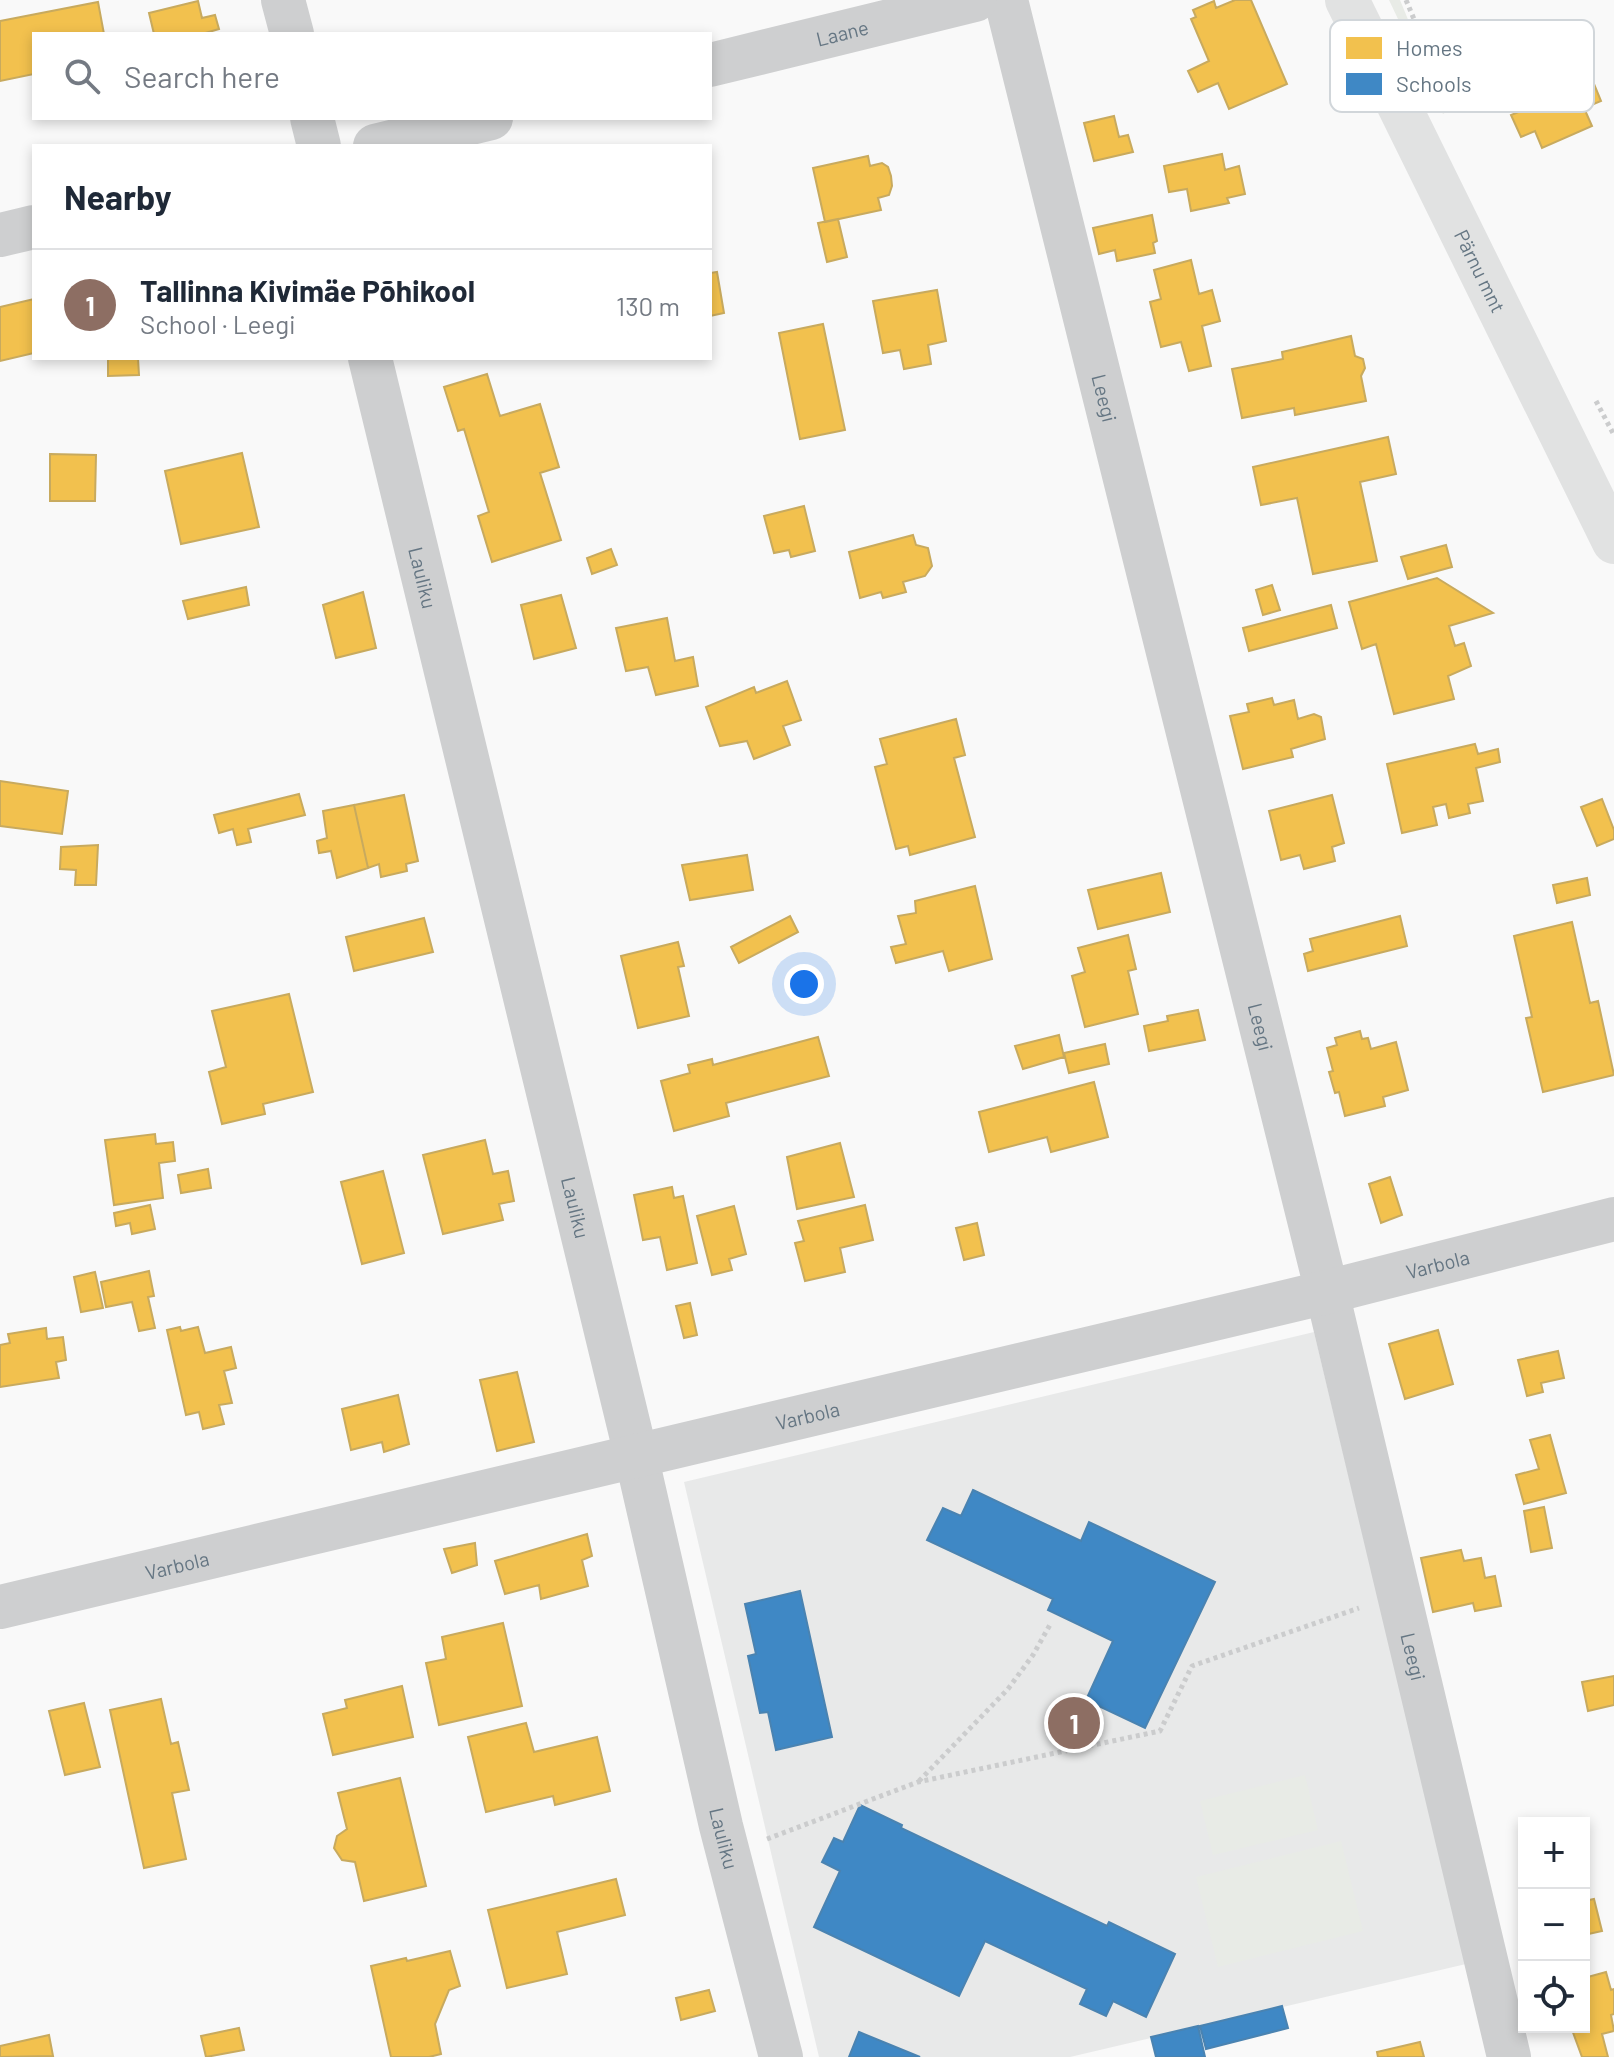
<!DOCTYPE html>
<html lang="en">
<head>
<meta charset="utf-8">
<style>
	:root { --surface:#fff; --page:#f6f6f7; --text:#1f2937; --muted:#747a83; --line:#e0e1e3; --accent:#d93025 }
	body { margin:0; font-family:Barlow,sans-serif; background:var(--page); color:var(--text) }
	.controls { position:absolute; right:24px; bottom:24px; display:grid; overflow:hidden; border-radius:0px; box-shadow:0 4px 12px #0003 }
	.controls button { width:72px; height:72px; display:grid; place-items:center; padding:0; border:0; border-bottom:2px solid var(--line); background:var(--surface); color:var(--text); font:40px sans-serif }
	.you { position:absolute; left:804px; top:984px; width:28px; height:28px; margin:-20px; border:6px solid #fff; border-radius:50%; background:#1a73e8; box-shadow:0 0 0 12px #1a73e833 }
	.badge { display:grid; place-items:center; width:52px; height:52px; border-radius:50%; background:var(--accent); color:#fff; font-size:26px; font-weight:700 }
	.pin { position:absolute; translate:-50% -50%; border:4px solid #fff; box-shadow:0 2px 8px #0006 }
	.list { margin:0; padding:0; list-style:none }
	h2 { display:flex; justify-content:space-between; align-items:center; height:104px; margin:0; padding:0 32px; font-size:34px }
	h2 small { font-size:26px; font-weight:400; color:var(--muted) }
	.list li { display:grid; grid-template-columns:52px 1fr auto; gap:24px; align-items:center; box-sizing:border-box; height:112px; padding:0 32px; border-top:2px solid var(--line) }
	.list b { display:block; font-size:30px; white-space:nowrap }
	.list p { margin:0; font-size:26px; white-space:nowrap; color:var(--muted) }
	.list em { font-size:26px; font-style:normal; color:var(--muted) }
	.icon { flex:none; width:44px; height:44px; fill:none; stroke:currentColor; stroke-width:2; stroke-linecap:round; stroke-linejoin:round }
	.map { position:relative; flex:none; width:1614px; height:2057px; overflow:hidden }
	.search { position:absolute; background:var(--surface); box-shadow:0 4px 12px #0003; left:32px; top:32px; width:680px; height:88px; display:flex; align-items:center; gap:20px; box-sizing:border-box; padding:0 28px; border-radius:0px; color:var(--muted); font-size:30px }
	.panel { position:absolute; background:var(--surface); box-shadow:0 4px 12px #0003; left:32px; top:144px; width:680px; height:216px; border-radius:0px }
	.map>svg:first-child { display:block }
	.built { fill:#e8e9e9 }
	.green { fill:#e8ebe6 }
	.homes { fill:#f2c14e; stroke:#c8aa5e; stroke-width:2 }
	.schools { fill:#3f88c5; stroke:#4a83b1; stroke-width:2 }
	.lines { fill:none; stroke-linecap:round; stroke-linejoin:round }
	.path { stroke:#cbcccd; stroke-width:5; stroke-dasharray:4 4; stroke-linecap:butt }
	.minor { stroke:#cecfd0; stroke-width:44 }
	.major { stroke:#e1e2e2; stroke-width:44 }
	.labels { text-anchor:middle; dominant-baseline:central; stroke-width:8; stroke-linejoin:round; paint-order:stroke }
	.street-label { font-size:20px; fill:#657683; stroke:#fff }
	.key { fill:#fff; stroke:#d1d6da; stroke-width:2 }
	.key-label { font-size:22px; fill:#657683 }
</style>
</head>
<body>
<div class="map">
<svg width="1614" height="2057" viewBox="0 0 1614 2057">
	<rect width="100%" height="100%" fill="#f9f9f9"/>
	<path class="built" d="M 1314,1332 L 1466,1964 L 1070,2057 L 819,2057 L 684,1482 Z"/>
	<path class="green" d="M 1389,0 L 1400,0 L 1446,112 L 1443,114 Z
		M 1305,1775 L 1318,1830 L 1213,1855 L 1200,1801 Z
		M 1341,1841 L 1363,1931 L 1218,1967 L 1196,1877 Z"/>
	<path class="homes" d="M 1235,0 L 1251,0 L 1287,84 L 1229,109 L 1218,83 L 1198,92 L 1188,71 L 1209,61 L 1191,19 L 1196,17 L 1193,10 L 1214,1 L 1216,8 Z
		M 198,1 L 202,18 L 215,15 L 219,29 L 202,34 L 154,34 L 149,13 Z
		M 98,2 L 104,34 L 34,34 L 34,74 L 0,81 L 0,21 Z
		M 1569,73 L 1575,86 L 1592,79 L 1601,101 L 1584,108 L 1592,126 L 1542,148 L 1535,131 L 1521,137 L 1511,115 L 1526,109 L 1520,96 Z
		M 1114,116 L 1119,137 L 1128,135 L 1133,152 L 1094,161 L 1084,123 Z
		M 1222,154 L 1225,170 L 1239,166 L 1245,194 L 1227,198 L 1229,203 L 1191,211 L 1187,189 L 1169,192 L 1164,166 Z
		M 868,156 L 870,166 L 882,163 L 888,167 L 891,176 L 892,186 L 889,195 L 878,198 L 881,210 L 825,222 L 813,168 Z
		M 1152,215 L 1157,241 L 1153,243 L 1155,253 L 1117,261 L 1115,250 L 1099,254 L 1093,228 Z
		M 838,219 L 847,257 L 827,262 L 818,223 Z
		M 1191,260 L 1199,294 L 1212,290 L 1220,321 L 1202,326 L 1211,366 L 1189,371 L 1181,342 L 1161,347 L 1150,302 L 1161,299 L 1154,270 Z
		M 717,272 L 724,313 L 710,316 L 710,273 Z
		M 937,290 L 946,341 L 928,345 L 931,364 L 904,369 L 900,350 L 883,353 L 873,301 Z
		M 34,299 L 34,353 L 0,361 L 0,307 Z
		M 823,324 L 845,430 L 800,439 L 779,333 Z
		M 1351,336 L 1355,356 L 1363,359 L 1365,368 L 1361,376 L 1366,401 L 1295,415 L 1294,408 L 1242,418 L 1232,369 L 1283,359 L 1282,352 Z
		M 108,358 L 138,358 L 139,375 L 108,376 Z
		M 487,374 L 500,416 L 540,404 L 559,467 L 540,473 L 561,540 L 492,562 L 478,516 L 489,512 L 464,429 L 458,431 L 444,387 Z
		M 1388,437 L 1396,474 L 1360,482 L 1377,561 L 1313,574 L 1297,498 L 1261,505 L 1253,467 Z
		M 242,453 L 259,527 L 181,544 L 165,471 Z
		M 50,454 L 96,455 L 95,501 L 50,501 Z
		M 804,506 L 815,551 L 791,557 L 789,550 L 774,553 L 764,516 Z
		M 913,535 L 916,545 L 928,548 L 932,566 L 925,576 L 903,582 L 906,592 L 883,598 L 881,592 L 860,598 L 849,552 Z
		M 1446,545 L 1452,567 L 1408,579 L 1401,557 Z
		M 611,549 L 617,565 L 592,574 L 587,558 Z
		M 1437,578 L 1493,613 L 1449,626 L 1455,646 L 1464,643 L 1471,666 L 1448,676 L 1454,699 L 1394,714 L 1376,644 L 1362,649 L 1349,602 Z
		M 1272,585 L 1280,610 L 1263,615 L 1256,590 Z
		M 246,587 L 249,605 L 188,619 L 183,601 Z
		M 363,592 L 376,648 L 336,658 L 323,605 Z
		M 561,595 L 576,648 L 534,659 L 521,605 Z
		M 1331,605 L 1337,628 L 1249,651 L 1243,628 Z
		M 667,618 L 675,661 L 693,657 L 698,686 L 656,695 L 648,667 L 626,671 L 616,628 Z
		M 787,681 L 801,720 L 783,726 L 790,745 L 754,759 L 747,741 L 720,746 L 706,707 L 754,687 L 756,693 Z
		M 1272,698 L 1274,705 L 1294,700 L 1298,719 L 1314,714 L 1321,717 L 1325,739 L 1291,749 L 1293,757 L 1243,769 L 1230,716 L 1249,712 L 1247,704 Z
		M 956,719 L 965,755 L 954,758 L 975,837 L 910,855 L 908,846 L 896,849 L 875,767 L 887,764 L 880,739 Z
		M 1475,744 L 1478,754 L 1498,749 L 1500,762 L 1476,768 L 1483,801 L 1468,804 L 1470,813 L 1449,818 L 1446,804 L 1433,807 L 1437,825 L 1402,833 L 1387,764 Z
		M 0,781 L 68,791 L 62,834 L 0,826 Z
		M 299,794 L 305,815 L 248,829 L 251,842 L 237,845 L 233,829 L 219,833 L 214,815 Z
		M 404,795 L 418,861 L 406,864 L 407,871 L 381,877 L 379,864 L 368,868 L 354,805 Z
		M 1332,795 L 1344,843 L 1332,847 L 1335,861 L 1304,869 L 1300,855 L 1281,860 L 1269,811 Z
		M 1602,799 L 1614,830 L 1614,839 L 1597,846 L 1581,807 Z
		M 354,805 L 368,868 L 337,878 L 331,851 L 319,853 L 317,841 L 327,838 L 323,811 Z
		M 98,845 L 96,885 L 75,885 L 76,870 L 60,869 L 61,847 Z
		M 747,855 L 753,890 L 690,900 L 682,865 Z
		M 1161,873 L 1170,912 L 1098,929 L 1088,890 Z
		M 1587,878 L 1590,895 L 1557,903 L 1553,885 Z
		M 975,886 L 992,959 L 949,971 L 943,951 L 896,963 L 891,947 L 906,944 L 898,916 L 916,913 L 915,901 Z
		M 790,916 L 798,932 L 739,963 L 731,947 Z
		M 1400,916 L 1407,946 L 1308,971 L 1304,954 L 1313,951 L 1310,939 Z
		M 424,918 L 433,952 L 354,971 L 346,937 Z
		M 1572,922 L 1590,1003 L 1598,1001 L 1614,1075 L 1543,1092 L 1526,1018 L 1532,1017 L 1514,936 Z
		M 1128,935 L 1136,969 L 1128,971 L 1138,1014 L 1085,1027 L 1072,976 L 1085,972 L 1078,948 Z
		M 678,942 L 684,966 L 678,967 L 689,1016 L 638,1028 L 621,956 Z
		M 289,994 L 313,1092 L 263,1104 L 265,1114 L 222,1124 L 209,1072 L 226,1067 L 212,1011 Z
		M 1198,1010 L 1205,1040 L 1149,1051 L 1144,1026 L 1168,1021 L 1167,1016 Z
		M 1360,1031 L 1362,1039 L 1368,1038 L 1371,1049 L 1396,1042 L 1408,1090 L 1383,1097 L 1385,1106 L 1345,1116 L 1339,1092 L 1335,1093 L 1329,1072 L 1333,1071 L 1327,1048 L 1337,1045 L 1335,1038 Z
		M 1059,1035 L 1064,1057 L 1023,1069 L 1015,1046 Z
		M 818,1037 L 829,1076 L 726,1103 L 729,1116 L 674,1131 L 661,1081 L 690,1073 L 688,1065 L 712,1059 L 713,1065 Z
		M 1105,1044 L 1109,1064 L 1069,1073 L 1064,1053 Z
		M 1094,1082 L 1108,1137 L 1051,1152 L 1047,1137 L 989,1152 L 979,1112 Z
		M 155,1134 L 156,1144 L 173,1142 L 175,1161 L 159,1163 L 163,1198 L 114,1205 L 105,1140 Z
		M 485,1140 L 493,1174 L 508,1171 L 514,1201 L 499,1204 L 503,1220 L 443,1234 L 423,1155 Z
		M 840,1143 L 854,1197 L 797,1209 L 787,1157 Z
		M 208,1169 L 211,1188 L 181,1193 L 178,1175 Z
		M 383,1171 L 404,1253 L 362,1264 L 341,1182 Z
		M 1390,1177 L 1402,1215 L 1381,1223 L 1369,1184 Z
		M 672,1187 L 674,1198 L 683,1196 L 697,1263 L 667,1270 L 660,1237 L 643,1240 L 634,1195 Z
		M 150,1205 L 155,1229 L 132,1234 L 130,1223 L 116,1226 L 114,1213 Z
		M 865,1205 L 873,1240 L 840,1248 L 845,1272 L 805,1281 L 795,1243 L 804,1241 L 798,1221 Z
		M 734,1206 L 746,1254 L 729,1259 L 732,1270 L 712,1275 L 697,1216 Z
		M 977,1223 L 984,1255 L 964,1260 L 956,1228 Z
		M 149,1271 L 154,1296 L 148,1297 L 155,1328 L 139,1331 L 132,1302 L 106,1307 L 101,1282 Z
		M 95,1272 L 103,1308 L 81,1312 L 74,1277 Z
		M 690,1303 L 697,1335 L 684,1338 L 676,1306 Z
		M 180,1327 L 181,1331 L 198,1327 L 205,1353 L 231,1347 L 236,1368 L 224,1371 L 232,1403 L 219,1405 L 224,1424 L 203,1429 L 199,1412 L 186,1415 L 167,1330 Z
		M 46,1328 L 47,1339 L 63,1337 L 66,1360 L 56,1362 L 59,1378 L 0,1387 L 0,1345 L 10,1343 L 8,1334 Z
		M 1438,1330 L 1453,1384 L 1405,1399 L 1389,1344 Z
		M 1558,1351 L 1564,1378 L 1541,1383 L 1543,1392 L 1527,1396 L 1518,1360 Z
		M 517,1372 L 534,1442 L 497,1451 L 480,1380 Z
		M 398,1395 L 409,1444 L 384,1452 L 382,1442 L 351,1450 L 342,1409 Z
		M 1550,1435 L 1566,1493 L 1524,1504 L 1516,1475 L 1539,1469 L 1530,1440 Z
		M 1544,1507 L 1552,1548 L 1531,1552 L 1524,1511 Z
		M 587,1534 L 592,1556 L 582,1560 L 588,1586 L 541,1599 L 539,1585 L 505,1594 L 495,1561 Z
		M 475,1543 L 477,1565 L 452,1573 L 444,1549 Z
		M 1461,1550 L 1464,1561 L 1481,1558 L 1485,1578 L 1495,1576 L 1501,1606 L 1475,1611 L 1473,1603 L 1433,1612 L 1421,1558 Z
		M 503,1623 L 522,1706 L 439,1725 L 426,1663 L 446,1659 L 442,1637 Z
		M 1614,1676 L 1614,1705 L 1588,1711 L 1582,1682 Z
		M 402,1686 L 413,1737 L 333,1755 L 323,1714 L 347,1708 L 345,1700 Z
		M 161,1699 L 171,1744 L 178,1742 L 189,1790 L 172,1793 L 186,1859 L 144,1868 L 110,1710 Z
		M 84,1703 L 100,1767 L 65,1775 L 49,1711 Z
		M 526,1723 L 534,1752 L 597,1737 L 610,1791 L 555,1805 L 553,1796 L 486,1812 L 468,1737 Z
		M 400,1778 L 426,1886 L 364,1901 L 355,1862 L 342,1860 L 334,1848 L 337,1836 L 347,1829 L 338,1793 Z
		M 616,1879 L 625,1915 L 557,1932 L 567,1974 L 507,1988 L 488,1910 Z
		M 1594,1899 L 1602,1931 L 1584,1935 L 1584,1901 Z
		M 450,1951 L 460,1986 L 449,1990 L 435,2024 L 441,2054 L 429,2057 L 391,2057 L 371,1966 L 406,1958 L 407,1961 Z
		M 1606,1972 L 1611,1990 L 1614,1989 L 1614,2014 L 1611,2015 L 1614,2031 L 1602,2034 L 1608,2057 L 1582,2057 L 1571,2027 L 1584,2027 L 1584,1978 Z
		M 709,1990 L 715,2011 L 681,2020 L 676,1998 Z
		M 239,2028 L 244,2050 L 206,2057 L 201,2036 Z
		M 49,2035 L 53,2056 L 0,2057 L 0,2046 Z
		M 1420,2042 L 1424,2057 L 1378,2057 L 1377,2052 Z"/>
	<path class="schools" d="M 973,1490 L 1081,1541 L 1089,1522 L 1215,1582 L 1145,1728 L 1086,1700 L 1113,1641 L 1048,1610 L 1053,1599 L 927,1540 L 943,1508 L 961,1516 Z
		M 800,1591 L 832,1737 L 776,1750 L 768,1712 L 760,1713 L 748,1656 L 756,1654 L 745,1604 Z
		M 860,1805 L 902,1825 L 901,1828 L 1107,1926 L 1109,1922 L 1175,1954 L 1146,2017 L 1113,2001 L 1106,2016 L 1080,2004 L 1087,1989 L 985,1941 L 959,1996 L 814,1927 L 840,1871 L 822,1862 L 834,1838 L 843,1842 Z
		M 1282,2006 L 1288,2028 L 1206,2049 L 1200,2026 Z
		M 1198,2026 L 1205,2057 L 1156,2057 L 1151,2037 Z
		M 859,2032 L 920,2057 L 849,2057 Z"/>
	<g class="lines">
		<path class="path" d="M 1406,0 L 1450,105
			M 1596,401 L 1614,435
			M 919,1781 L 1008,1689 L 1033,1655 L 1051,1623
			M 767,1839 L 918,1782 L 1160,1731 L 1192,1666 L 1359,1608"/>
		<g class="minor">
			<path d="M 283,0 L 292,34"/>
			<path id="s1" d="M 1006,0 L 1327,1292 L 1509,2057"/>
			<path id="s2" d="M 710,65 L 975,0"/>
			<path d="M 312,118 L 319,146"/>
			<path d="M 375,146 L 491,118"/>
			<path d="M 0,235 L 34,227"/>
			<path id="s3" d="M 370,358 L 636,1455 L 721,1826 L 781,2057"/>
			<path id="s4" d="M 0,1607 L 1327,1292 L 1614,1219"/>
		</g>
		<path class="major" id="s5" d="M 1347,0 L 1614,542"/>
	</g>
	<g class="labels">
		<g class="street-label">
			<text stroke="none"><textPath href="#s2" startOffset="136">Laane</textPath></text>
			<text stroke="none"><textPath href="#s5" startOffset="302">Pärnu mnt</textPath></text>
			<text stroke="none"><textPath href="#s1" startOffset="410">Leegi</textPath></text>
			<text stroke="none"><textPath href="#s3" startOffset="226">Lauliku</textPath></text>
			<text stroke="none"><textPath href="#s1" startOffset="1058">Leegi</textPath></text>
			<text stroke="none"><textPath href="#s3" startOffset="874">Lauliku</textPath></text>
			<text stroke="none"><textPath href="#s4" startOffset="1478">Varbola</textPath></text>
			<text stroke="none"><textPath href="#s4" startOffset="830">Varbola</textPath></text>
			<text stroke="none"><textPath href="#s4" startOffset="182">Varbola</textPath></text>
			<text stroke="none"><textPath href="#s1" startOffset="1706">Leegi</textPath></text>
			<text stroke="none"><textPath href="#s3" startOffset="1522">Lauliku</textPath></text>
		</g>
	</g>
	<rect x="1330" y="20" width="264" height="92" rx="12" class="key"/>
	<rect x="1346" y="37" width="36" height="22" fill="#f2c14e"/>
	<rect x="1346" y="73" width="36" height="22" fill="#3f88c5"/>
	<g class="key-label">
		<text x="1396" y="56">Homes</text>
		<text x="1396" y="92">Schools</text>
	</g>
</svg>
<div class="controls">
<button>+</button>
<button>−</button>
<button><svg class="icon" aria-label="locate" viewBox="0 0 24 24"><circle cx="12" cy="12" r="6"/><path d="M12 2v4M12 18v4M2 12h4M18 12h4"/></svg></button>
</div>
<div class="you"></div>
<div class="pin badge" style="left:1074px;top:1723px;background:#8d6e63">1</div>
<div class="search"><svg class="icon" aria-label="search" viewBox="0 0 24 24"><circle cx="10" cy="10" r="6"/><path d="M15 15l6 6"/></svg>Search here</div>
<section class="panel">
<h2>Nearby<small></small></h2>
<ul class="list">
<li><span class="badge" style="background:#8d6e63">1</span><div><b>Tallinna Kivimäe Põhikool</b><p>School · Leegi</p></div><em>130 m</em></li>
</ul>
</section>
</div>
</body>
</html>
